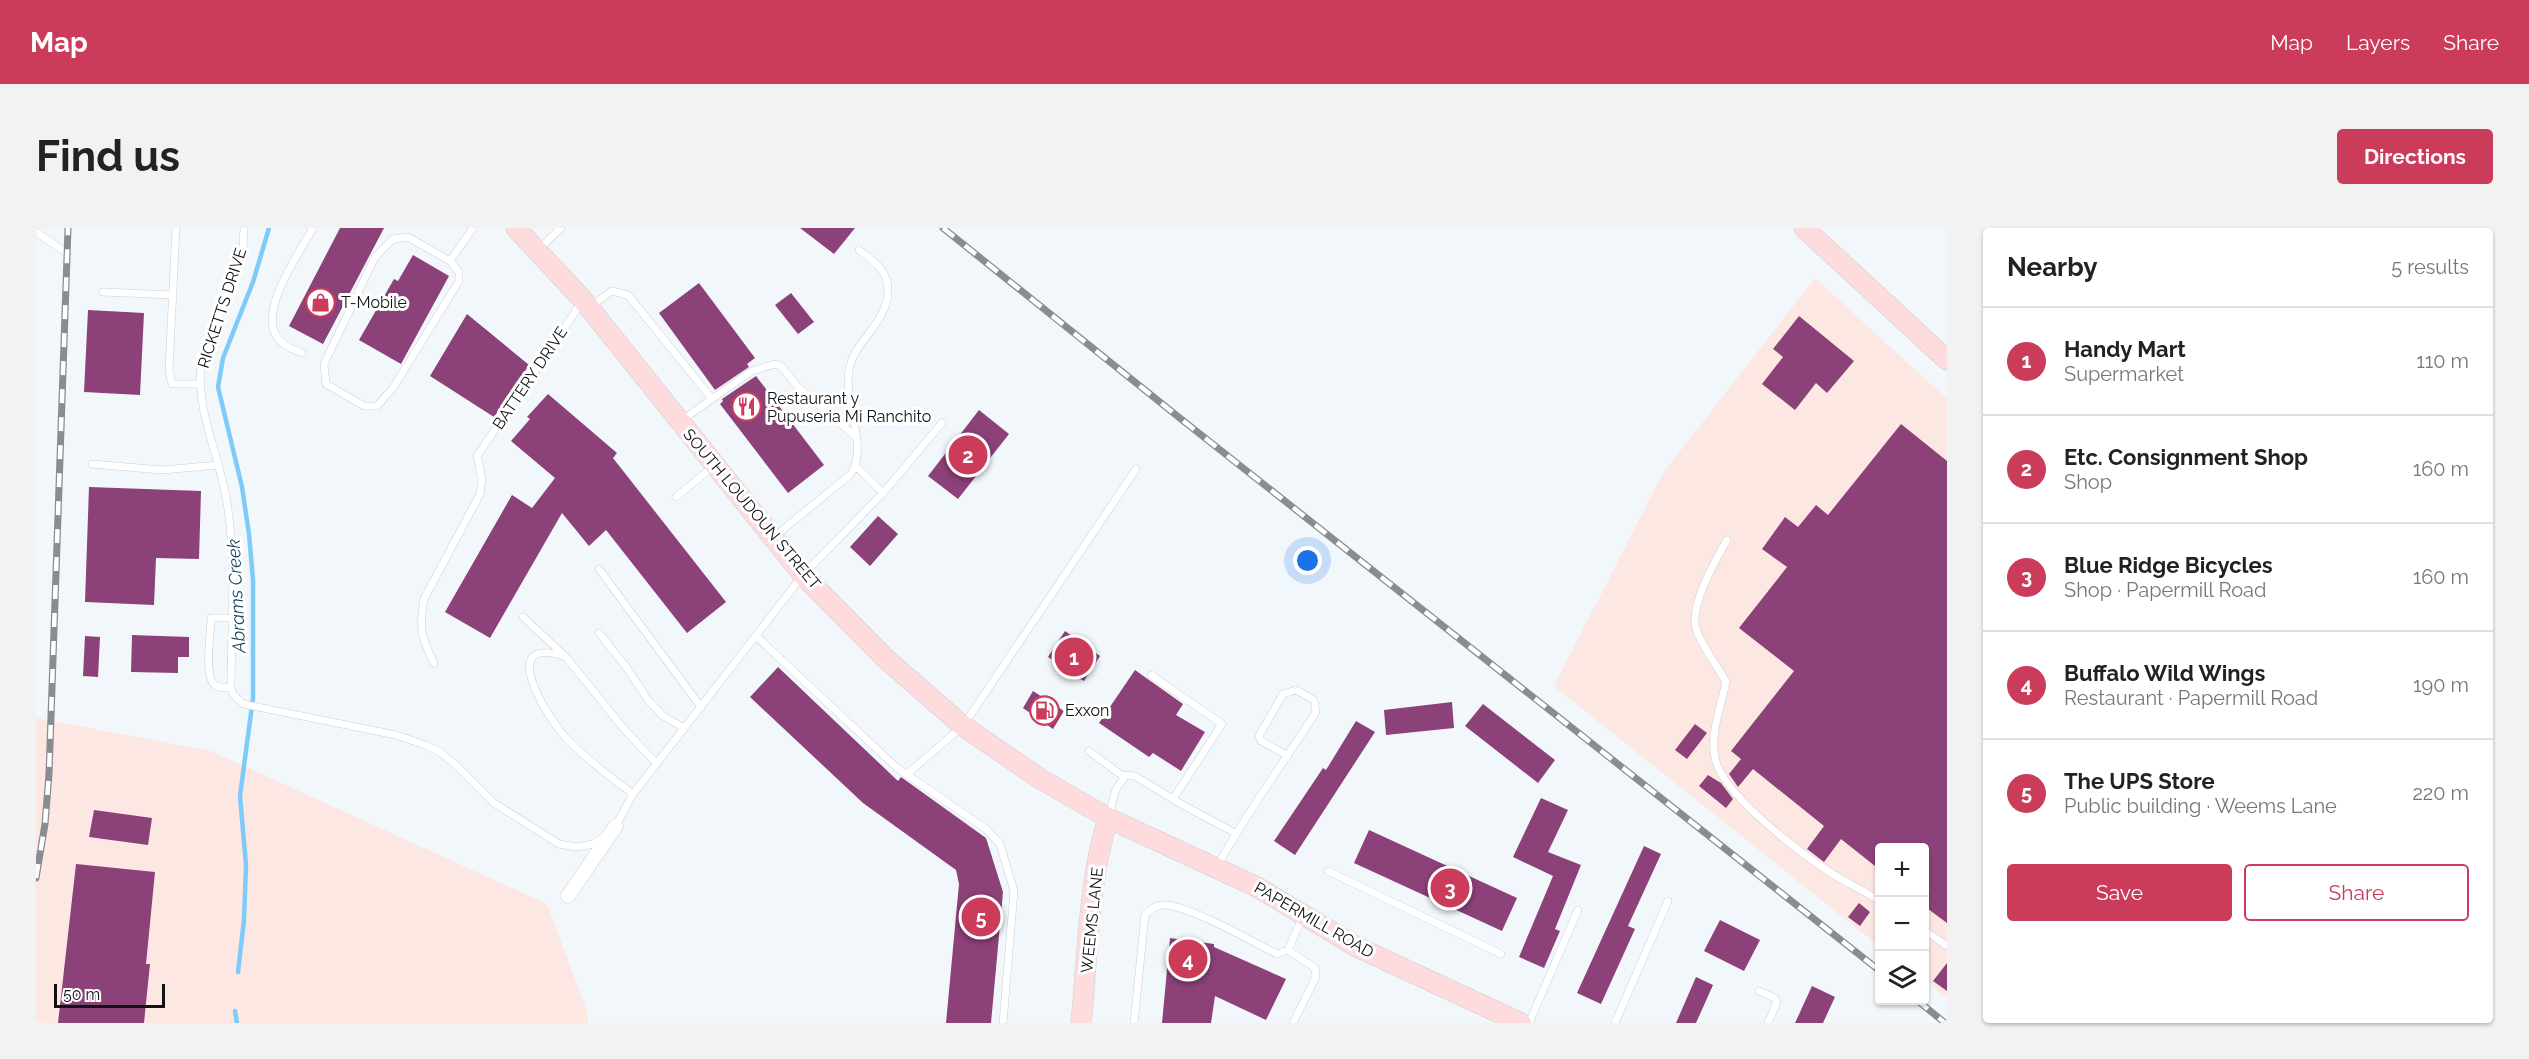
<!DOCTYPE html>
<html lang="en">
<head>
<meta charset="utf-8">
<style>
	:root { --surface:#fff; --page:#f2f2f2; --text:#222; --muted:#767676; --line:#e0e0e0; --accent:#cb3b5a }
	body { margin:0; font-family:Raleway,sans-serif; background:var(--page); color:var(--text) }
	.controls { position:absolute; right:18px; bottom:18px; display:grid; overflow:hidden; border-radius:6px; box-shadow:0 2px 4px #0004 }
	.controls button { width:54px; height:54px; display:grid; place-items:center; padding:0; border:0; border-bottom:2px solid var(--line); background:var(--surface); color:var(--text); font:30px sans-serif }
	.scale { position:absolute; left:18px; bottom:15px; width:111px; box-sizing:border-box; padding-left:6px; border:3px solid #121315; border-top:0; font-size:16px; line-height:21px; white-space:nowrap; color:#121315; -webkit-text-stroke:4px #fff; paint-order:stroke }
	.you { position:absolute; left:1272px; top:333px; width:21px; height:21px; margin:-15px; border:4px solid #fff; border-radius:50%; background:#1a73e8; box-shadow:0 0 0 9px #1a73e833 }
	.badge { display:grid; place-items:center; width:39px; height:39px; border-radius:50%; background:var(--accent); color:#fff; font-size:20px; font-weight:700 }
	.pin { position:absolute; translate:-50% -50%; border:3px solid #fff; box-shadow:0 2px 6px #0006 }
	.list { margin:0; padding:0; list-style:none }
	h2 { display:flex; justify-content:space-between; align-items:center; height:78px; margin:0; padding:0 24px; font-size:26px }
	h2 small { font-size:20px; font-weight:400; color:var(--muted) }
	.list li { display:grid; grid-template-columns:39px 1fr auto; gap:18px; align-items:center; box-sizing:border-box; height:108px; padding:0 24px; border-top:2px solid var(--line) }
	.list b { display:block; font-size:22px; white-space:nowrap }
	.list p { margin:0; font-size:20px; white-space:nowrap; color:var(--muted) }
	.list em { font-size:20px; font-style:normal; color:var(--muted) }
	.actions { display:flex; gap:12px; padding:18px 24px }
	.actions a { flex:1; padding:14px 0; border:2px solid var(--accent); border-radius:6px; text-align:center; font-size:21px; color:var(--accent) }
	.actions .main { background:var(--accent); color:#fff }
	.icon { flex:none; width:33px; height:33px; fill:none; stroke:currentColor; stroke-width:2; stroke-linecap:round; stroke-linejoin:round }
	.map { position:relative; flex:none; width:1911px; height:795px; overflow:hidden; border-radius:6px }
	header { display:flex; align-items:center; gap:36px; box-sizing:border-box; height:84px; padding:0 30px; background:var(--accent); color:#fff }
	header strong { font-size:28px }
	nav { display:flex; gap:33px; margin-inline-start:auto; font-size:21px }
	.intro { display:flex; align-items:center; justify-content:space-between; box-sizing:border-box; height:144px; padding:0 36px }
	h1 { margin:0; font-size:42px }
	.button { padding:15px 27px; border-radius:6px; background:var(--accent); color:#fff; font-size:21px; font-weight:700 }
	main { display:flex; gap:36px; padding:0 36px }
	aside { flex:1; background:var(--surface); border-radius:6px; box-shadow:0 2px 4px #0004 }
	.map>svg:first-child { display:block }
	.industrial { fill:#fce7e2 }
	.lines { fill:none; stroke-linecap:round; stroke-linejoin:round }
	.stream { stroke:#7ecbf9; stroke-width:4.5 }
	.building { fill:#8d4179 }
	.service-casing { stroke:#cacfd4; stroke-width:8 }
	.minor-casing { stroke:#cacfd4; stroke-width:15 }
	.secondary-casing { stroke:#cacfd4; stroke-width:21 }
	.service { stroke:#fff; stroke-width:7 }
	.minor { stroke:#fff; stroke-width:14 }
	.secondary { stroke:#fedbdd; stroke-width:20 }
	.rail-casing { stroke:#898c90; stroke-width:7 }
	.rail { stroke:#fff; stroke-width:4.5; stroke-dasharray:14; stroke-linecap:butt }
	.labels { text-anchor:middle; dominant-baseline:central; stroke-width:6; stroke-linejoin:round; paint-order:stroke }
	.poi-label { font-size:16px; fill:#121315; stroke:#fff; text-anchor:start }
	.street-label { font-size:16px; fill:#121315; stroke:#fff }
	.water-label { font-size:18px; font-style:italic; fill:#1c475e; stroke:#fff }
</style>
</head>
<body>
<header>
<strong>Map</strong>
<nav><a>Map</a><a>Layers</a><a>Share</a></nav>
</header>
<div class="intro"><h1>Find us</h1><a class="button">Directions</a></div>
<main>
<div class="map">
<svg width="1911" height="795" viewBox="0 0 1911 795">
	<rect width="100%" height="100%" fill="#f2f7fc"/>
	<path class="industrial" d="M 1779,50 L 1911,171 L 1911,770 L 1889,753 L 1888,620 L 1844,620 L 1843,718 L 1518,458 L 1627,245 Z
		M 0,490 L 175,523 L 511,676 L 552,786 L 552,795 L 0,795 Z"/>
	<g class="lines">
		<path class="stream" d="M 202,744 L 208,692 L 210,637 L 204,568 L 217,470 L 217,352 L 213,306 L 206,259 L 182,159 L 187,130 L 217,54 L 233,0
			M 199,783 L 201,795"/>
	</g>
	<path class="building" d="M 304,0 L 348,0 L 287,116 L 253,98 Z
		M 764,0 L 819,0 L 798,26 Z
		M 377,27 L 413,48 L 365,136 L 323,112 L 358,51 L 362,53 Z
		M 663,55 L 719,130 L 711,136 L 713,139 L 679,162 L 623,85 Z
		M 755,65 L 778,94 L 762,106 L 739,77 Z
		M 52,82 L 108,85 L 104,167 L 48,164 Z
		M 431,86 L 493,137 L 458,189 L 394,148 Z
		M 1763,88 L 1818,133 L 1791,165 L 1780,155 L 1759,182 L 1726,156 L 1747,129 L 1737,121 Z
		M 720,148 L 788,237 L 752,265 L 684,176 L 687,173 L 686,171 Z
		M 512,166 L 581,225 L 577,230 L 690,374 L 651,405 L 570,302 L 553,318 L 526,285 L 454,410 L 409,384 L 476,267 L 496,280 L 519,250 L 475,213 L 494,191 L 491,189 Z
		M 943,182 L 973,206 L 922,271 L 892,248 Z
		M 1865,196 L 1911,233 L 1911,695 L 1888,678 L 1888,620 L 1844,620 L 1844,642 L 1805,611 L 1788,634 L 1771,621 L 1788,598 L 1717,541 L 1702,559 L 1693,546 L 1705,531 L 1695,523 L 1758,443 L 1703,400 L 1751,339 L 1726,321 L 1749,289 L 1762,299 L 1780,277 L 1792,287 Z
		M 53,259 L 165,263 L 163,331 L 120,330 L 118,377 L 49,374 Z
		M 842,288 L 862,306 L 834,338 L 814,319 Z
		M 1029,403 L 1064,428 L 1048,453 L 1020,438 L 1022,435 L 1012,429 Z
		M 96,407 L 153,409 L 153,429 L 142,429 L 142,445 L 95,444 Z
		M 49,408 L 64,409 L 62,449 L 47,448 Z
		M 742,439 L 862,553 L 865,549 L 950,610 L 967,664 L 955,795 L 910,795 L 923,656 L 920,642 L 827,575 L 714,469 Z
		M 1099,442 L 1147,476 L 1140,487 L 1169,504 L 1145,543 L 1117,525 L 1113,529 L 1063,495 Z
		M 997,463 L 1028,483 L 1017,501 L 987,480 Z
		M 1416,474 L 1418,500 L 1350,507 L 1348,482 Z
		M 1447,476 L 1519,532 L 1502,555 L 1429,498 Z
		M 1320,493 L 1339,504 L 1259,627 L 1238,613 L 1287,540 L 1290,542 Z
		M 1659,496 L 1671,505 L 1651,531 L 1639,522 Z
		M 1672,547 L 1685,555 L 1697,571 L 1690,580 L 1663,558 Z
		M 1505,570 L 1532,582 L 1512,624 L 1545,637 L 1519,701 L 1524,703 L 1508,740 L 1483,729 L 1517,648 L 1477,629 Z
		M 58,582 L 116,590 L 112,617 L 53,609 Z
		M 1333,602 L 1481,670 L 1466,703 L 1318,635 Z
		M 1608,618 L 1625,626 L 1592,698 L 1599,701 L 1565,776 L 1541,765 Z
		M 40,636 L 119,644 L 110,736 L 114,736 L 108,795 L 22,795 Z
		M 1823,675 L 1834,684 L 1824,698 L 1812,689 Z
		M 1684,692 L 1724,712 L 1708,743 L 1668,723 Z
		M 1134,710 L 1178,716 L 1178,719 L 1250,751 L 1230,792 L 1179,768 L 1175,795 L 1126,795 Z
		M 1911,735 L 1911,763 L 1897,753 Z
		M 1660,749 L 1677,757 L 1660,795 L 1640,795 Z
		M 1776,758 L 1799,769 L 1787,795 L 1759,795 Z"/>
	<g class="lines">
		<defs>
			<path id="service" d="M 140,0 L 133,142 L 136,156 L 163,156
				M 208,0 L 207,22 L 165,136 C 160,185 184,228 191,275 C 201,335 195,399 195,460 L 197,466 L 207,476 L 360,507 L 389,517 L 404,524 L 421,538 L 458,575 L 523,616 L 541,619 L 557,616 L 568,609
				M 0,4 L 31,25
				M 372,9 L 414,33 L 423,44 L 423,53 L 357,160 L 341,178 L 328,178 L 290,156 L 288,136 L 339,29 L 357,11 Z
				M 502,22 L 525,0
				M 414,33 L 437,0
				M 67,64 L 137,67
				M 555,78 L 576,63 L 592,67 L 676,171
				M 266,125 C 261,122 254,121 249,117 C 213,94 263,26 277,0
				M 646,192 L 716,143 L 739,136 L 745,138 L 762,159 L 820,209
				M 56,236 L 126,242 L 182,237
				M 819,237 L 847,265
				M 640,269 L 678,238
				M 739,308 L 815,246 C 833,220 807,172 813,142 C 818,112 852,96 852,61 C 852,42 836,32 823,22
				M 1691,312 C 1680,331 1653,378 1660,400 C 1665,418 1681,437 1690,454 C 1685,478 1674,505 1679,530 C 1686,566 1762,623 1792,643 C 1808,654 1827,662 1844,673
				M 563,341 L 665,479
				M 487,389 L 530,429 L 588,501 L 621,536
				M 563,405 L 591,440 L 612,472 L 627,488 L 648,500
				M 720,408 L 860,539 L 950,601 L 964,616 L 978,663 L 967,795
				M 530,429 C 459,405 510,488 530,510 C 550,531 574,549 597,566
				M 398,435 C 385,409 383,400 388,371 L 444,266 L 446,251 L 441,228 L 546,74
				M 1115,447 L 1186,496 L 1137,571
				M 195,460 C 190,459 184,460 180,458 C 167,451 175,404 175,390 L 195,390
				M 1053,523 L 1088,549
				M 871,546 L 927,498 L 1100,241
				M 1073,587 L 1080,561 L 1090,547 L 1099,548 L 1145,576 L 1199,605
				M 579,599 L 597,566 L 767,347 L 847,265 L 906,195
				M 1181,639 C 1210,585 1247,536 1280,484 L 1278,472 L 1260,462 L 1247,466 L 1223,508 L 1225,513 L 1252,528
				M 1292,643 L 1465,726
				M 1888,702 L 1911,718
				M 1252,722 L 1279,740 L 1280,749 L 1257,795
				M 1723,763 L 1739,770 L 1741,774 L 1732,795
				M 1098,795 L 1109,687 C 1115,681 1121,676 1130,677 C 1158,680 1213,712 1241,726 L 1252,722 L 1267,688
				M 1493,795 L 1542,682
				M 1579,795 L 1632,673"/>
			<path id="minor" d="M 532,668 L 580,598"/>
			<path id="secondary" d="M 480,0 L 547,72 L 767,347 L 850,431 L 927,498 L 1003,550 L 1072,590 L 1221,659 L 1321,719 L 1485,795
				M 1768,0 L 1911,132
				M 1045,795 C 1052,727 1052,655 1072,590"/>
		</defs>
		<use href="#service" class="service-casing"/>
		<use href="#minor" class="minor-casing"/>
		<use href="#secondary" class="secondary-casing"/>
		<use href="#service" class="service"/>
		<use href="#minor" class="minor"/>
		<use href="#secondary" class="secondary"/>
		<defs>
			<path id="rail" d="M 907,0 L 1145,191 L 1844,743
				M 0,650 L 9,596 L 13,546 L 32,0
				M 1881,772 L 1909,795"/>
		</defs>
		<use href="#rail" class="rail-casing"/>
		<use href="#rail" class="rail"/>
	</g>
	<defs>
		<symbol id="shop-ring" viewBox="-11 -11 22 22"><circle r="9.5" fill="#fff" stroke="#cb3b5a" stroke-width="1.5"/><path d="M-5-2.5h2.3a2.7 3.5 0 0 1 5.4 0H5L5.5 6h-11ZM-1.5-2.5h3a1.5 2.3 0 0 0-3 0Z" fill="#cb3b5a"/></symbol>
		<symbol id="restaurant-ring" viewBox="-11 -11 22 22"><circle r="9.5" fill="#fff" stroke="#cb3b5a" stroke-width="1.5"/><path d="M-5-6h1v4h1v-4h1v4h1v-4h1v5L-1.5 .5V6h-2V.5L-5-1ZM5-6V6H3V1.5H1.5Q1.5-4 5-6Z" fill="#cb3b5a"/></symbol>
		<symbol id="fuel-ring" viewBox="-11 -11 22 22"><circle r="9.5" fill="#fff" stroke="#cb3b5a" stroke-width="1.5"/><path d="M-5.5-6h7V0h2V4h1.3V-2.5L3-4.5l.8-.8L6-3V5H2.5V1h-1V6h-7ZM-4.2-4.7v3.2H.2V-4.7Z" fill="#cb3b5a"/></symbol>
	</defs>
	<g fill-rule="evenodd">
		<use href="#shop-ring" x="268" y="58" width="33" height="33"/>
		<use href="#restaurant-ring" x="694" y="162" width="33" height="33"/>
		<use href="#fuel-ring" x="992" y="466" width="33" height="33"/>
	</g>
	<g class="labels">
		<g class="poi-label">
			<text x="305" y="74">T-Mobile</text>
			<text x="731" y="170">Restaurant y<tspan x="731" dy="18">Pupuseria Mi Ranchito</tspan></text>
			<text x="1029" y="482">Exxon</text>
		</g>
		<g class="street-label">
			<text transform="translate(186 80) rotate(-72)">RICKETTS DRIVE</text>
			<text transform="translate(494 150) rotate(-56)">BATTERY DRIVE</text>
			<text transform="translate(716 281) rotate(50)">SOUTH LOUDOUN STREET</text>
			<text transform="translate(1056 692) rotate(-84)">WEEMS LANE</text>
			<text transform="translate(1278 692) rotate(30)">PAPERMILL ROAD</text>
		</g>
		<g class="water-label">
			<text transform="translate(200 368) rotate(-93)">Abrams Creek</text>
		</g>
	</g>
</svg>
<div class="controls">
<button>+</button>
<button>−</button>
<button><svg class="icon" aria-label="layers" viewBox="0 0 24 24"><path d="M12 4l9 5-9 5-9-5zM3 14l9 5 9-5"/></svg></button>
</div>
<div class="scale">50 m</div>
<div class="you"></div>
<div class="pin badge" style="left:1038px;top:429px">1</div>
<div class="pin badge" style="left:932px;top:227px">2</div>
<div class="pin badge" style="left:1414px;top:660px">3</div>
<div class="pin badge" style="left:1152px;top:731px">4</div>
<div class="pin badge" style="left:945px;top:689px">5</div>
</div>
<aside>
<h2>Nearby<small>5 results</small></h2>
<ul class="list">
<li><span class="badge">1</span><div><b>Handy Mart</b><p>Supermarket</p></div><em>110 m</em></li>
<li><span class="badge">2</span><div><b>Etc. Consignment Shop</b><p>Shop</p></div><em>160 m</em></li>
<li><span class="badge">3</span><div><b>Blue Ridge Bicycles</b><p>Shop · Papermill Road</p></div><em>160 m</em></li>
<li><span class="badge">4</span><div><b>Buffalo Wild Wings</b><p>Restaurant · Papermill Road</p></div><em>190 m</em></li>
<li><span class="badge">5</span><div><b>The UPS Store</b><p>Public building · Weems Lane</p></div><em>220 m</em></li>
</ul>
<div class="actions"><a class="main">Save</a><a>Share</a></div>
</aside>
</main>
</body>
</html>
